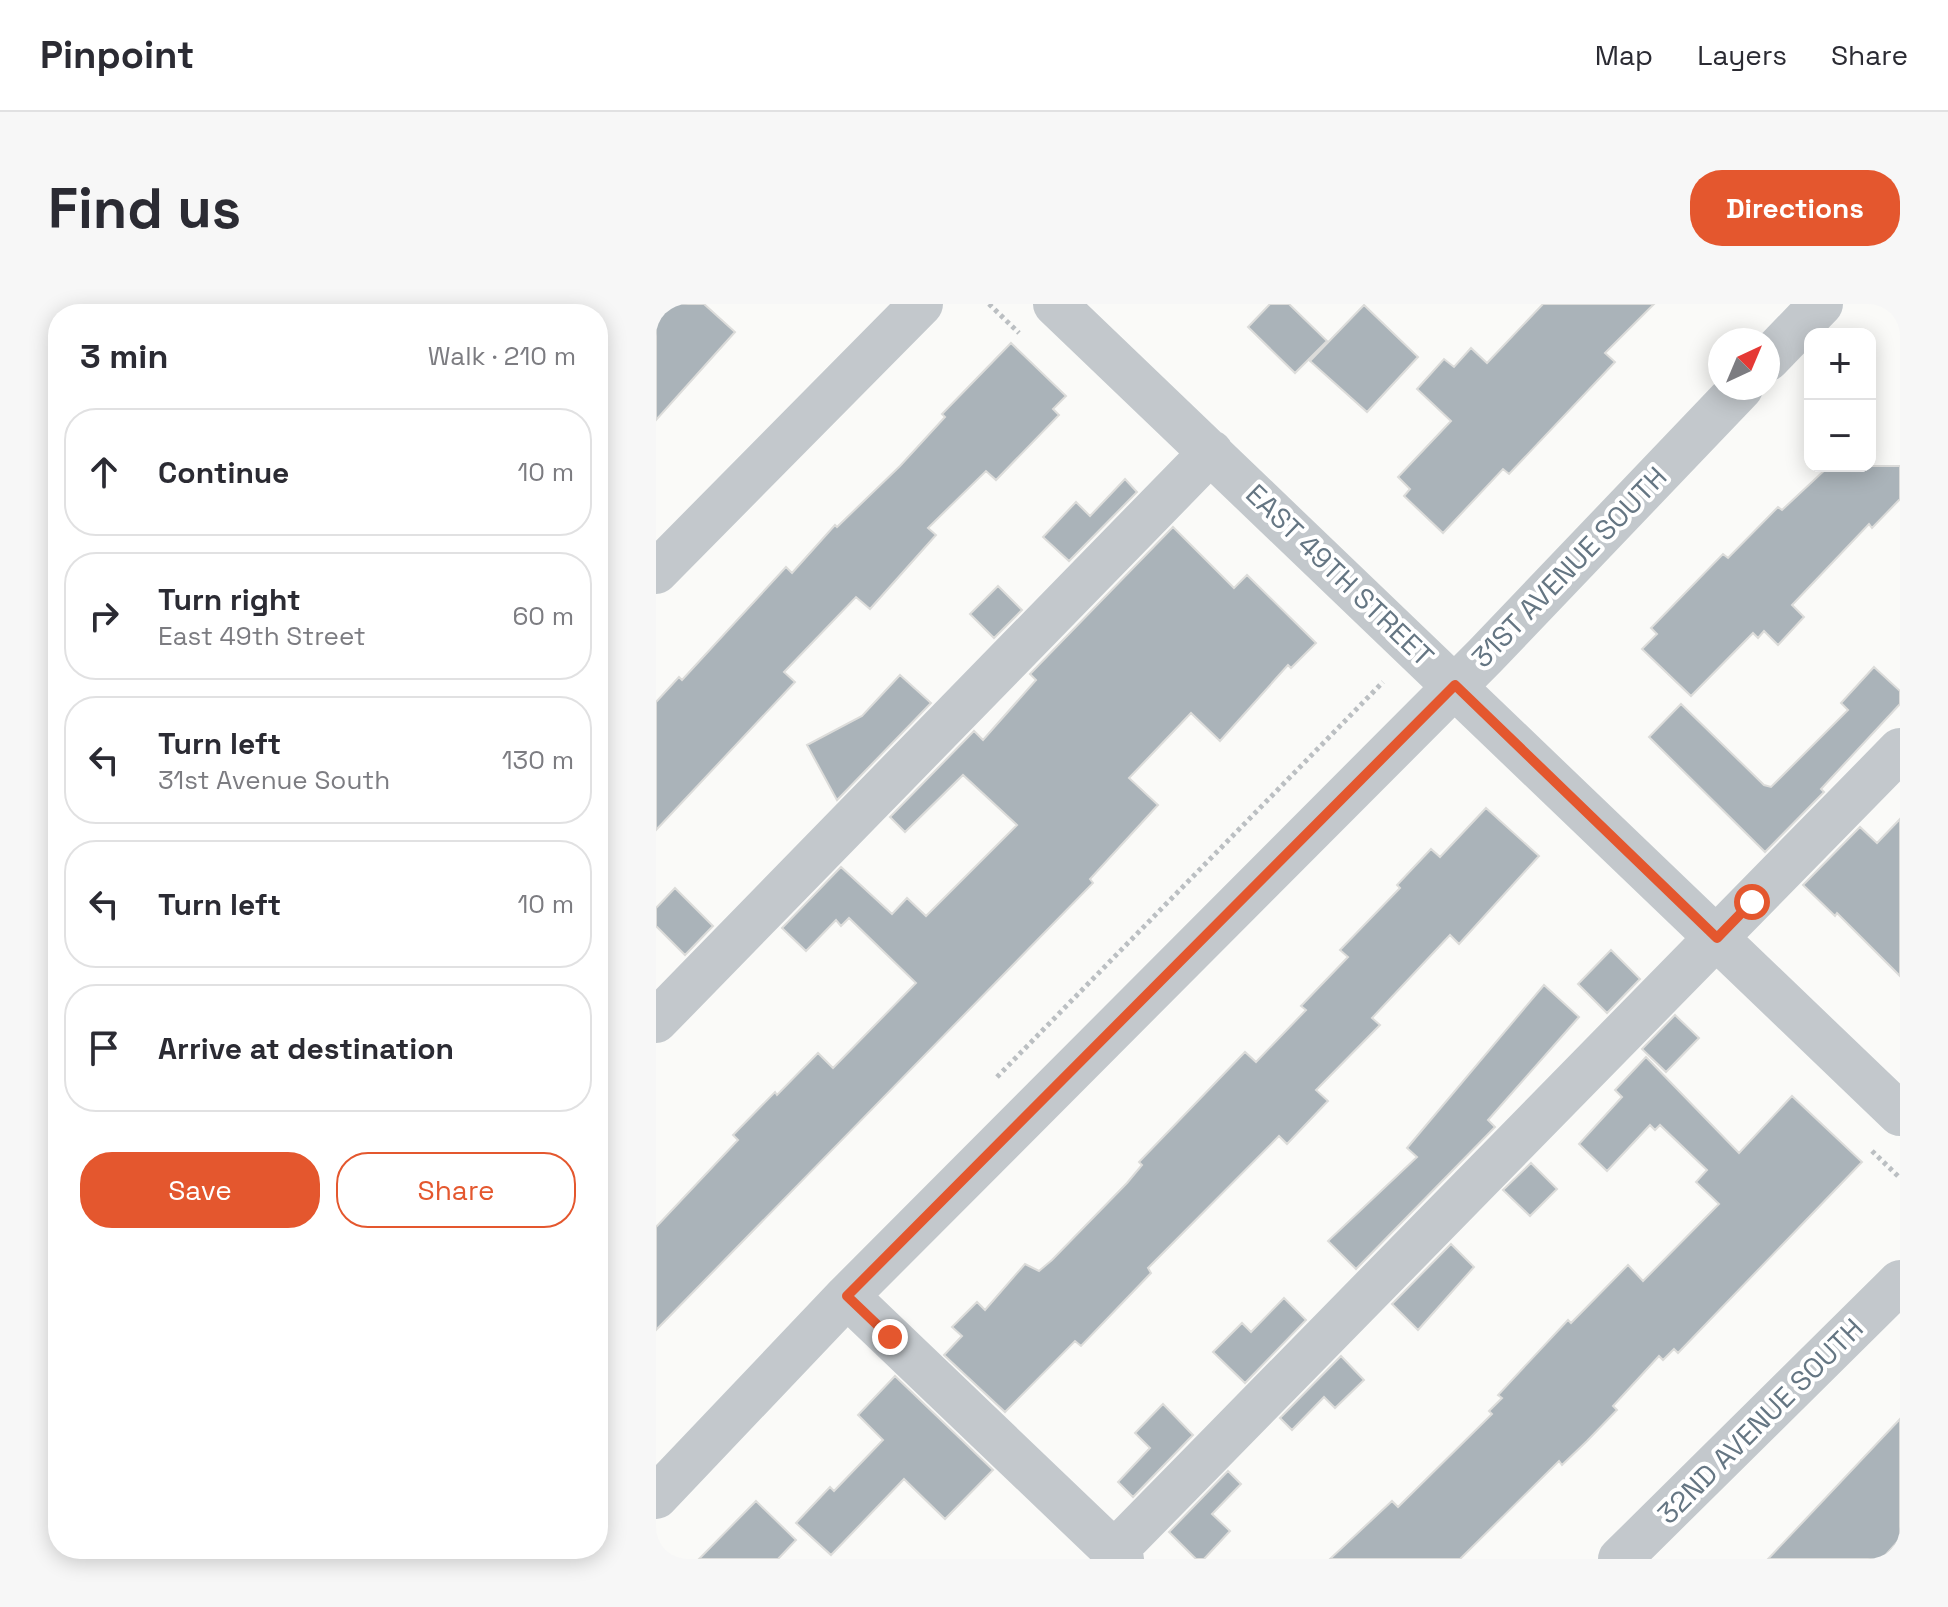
<!DOCTYPE html>
<html lang="en">
<head>
<meta charset="utf-8">
<style>
	:root { --surface:#fff; --page:#f7f7f7; --text:#2b2b33; --muted:#7c7c81; --line:#e1e1e2; --accent:#e4572e }
	body { margin:0; font-family:"Space Grotesk",sans-serif; background:var(--page); color:var(--text) }
	.controls { position:absolute; right:24px; top:24px; display:grid; overflow:hidden; border-radius:16px; box-shadow:0 4px 20px #0003 }
	.controls button { width:72px; height:72px; display:grid; place-items:center; padding:0; border:0; border-bottom:2px solid var(--line); background:var(--surface); color:var(--text); font:40px sans-serif }
	.compass { position:absolute; left:1052px; top:24px; width:72px; height:72px; border-radius:50%; background:var(--surface); box-shadow:0 4px 20px #0003; rotate:44deg }
	.stop { position:absolute; width:24px; height:24px; margin:-18px; border:6px solid #e4572e; border-radius:50%; background:#fff }
	.stop.end { background:#e4572e; border-color:#fff; box-shadow:0 2px 8px #0008 }
	.list { margin:0; padding:0; list-style:none }
	h2 { display:flex; justify-content:space-between; align-items:center; height:104px; margin:0; padding:0 32px; font-size:34px }
	h2 small { font-size:26px; font-weight:400; color:var(--muted) }
	.list li { display:grid; grid-template-columns:52px 1fr auto; gap:24px; align-items:center; box-sizing:border-box; height:128px; margin:0 16px 16px; padding:0 16px; border:2px solid var(--line); border-radius:32px }
	.list b { display:block; font-size:30px; white-space:nowrap }
	.list p { margin:0; font-size:26px; white-space:nowrap; color:var(--muted) }
	.list em { font-size:26px; font-style:normal; color:var(--muted) }
	.actions { display:flex; gap:16px; padding:24px 32px }
	.actions a { flex:1; padding:18px 0; border:2px solid var(--accent); border-radius:32px; text-align:center; font-size:28px; color:var(--accent) }
	.actions .main { background:var(--accent); color:#fff }
	.icon { flex:none; width:44px; height:44px; fill:none; stroke:currentColor; stroke-width:2; stroke-linecap:round; stroke-linejoin:round }
	.map { position:relative; flex:none; width:1244px; height:1255px; overflow:hidden; border-radius:32px }
	header { display:flex; align-items:center; gap:48px; box-sizing:border-box; height:112px; padding:0 40px; background:var(--surface); border-bottom:2px solid var(--line) }
	header strong { font-size:38px }
	nav { display:flex; gap:44px; margin-inline-start:auto; font-size:28px }
	.intro { display:flex; align-items:center; justify-content:space-between; box-sizing:border-box; height:192px; padding:0 48px }
	h1 { margin:0; font-size:56px }
	.button { padding:20px 36px; border-radius:32px; background:var(--accent); color:#fff; font-size:28px; font-weight:700 }
	main { display:flex; gap:48px; padding:0 48px }
	aside { flex:1; background:var(--surface); border-radius:32px; box-shadow:0 4px 20px #0003 }
	.map>svg:first-child { display:block }
	.building { fill:#aab3b9; stroke:#dcdcda; stroke-width:2 }
	.lines { fill:none; stroke-linecap:round; stroke-linejoin:round }
	.path { stroke:#bbbfc2; stroke-width:5; stroke-dasharray:4 4; stroke-linecap:butt }
	.minor { stroke:#c3c8cc; stroke-width:44 }
	.route { stroke:#e4572e; stroke-width:10 }
	.labels { text-anchor:middle; dominant-baseline:central; stroke-width:8; stroke-linejoin:round; paint-order:stroke }
	.street-label { font-size:28px; fill:#657683; stroke:#fff }
</style>
</head>
<body>
<header>
<strong>Pinpoint</strong>
<nav><a>Map</a><a>Layers</a><a>Share</a></nav>
</header>
<div class="intro"><h1>Find us</h1><a class="button">Directions</a></div>
<main>
<aside>
<h2>3 min<small>Walk · 210 m</small></h2>
<ul class="list">
<li><svg class="icon" aria-label="ahead" viewBox="0 0 24 24"><path d="M12 20V5M6 11l6-6 6 6"/></svg><div><b>Continue</b></div><em>10 m</em></li>
<li><svg class="icon" aria-label="right" viewBox="0 0 24 24"><path d="M7 20v-9h11M14 6l5 5-5 5"/></svg><div><b>Turn right</b><p>East 49th Street</p></div><em>60 m</em></li>
<li><svg class="icon" aria-label="left" viewBox="0 0 24 24"><path d="M17 20v-9H6M10 6l-5 5 5 5"/></svg><div><b>Turn left</b><p>31st Avenue South</p></div><em>130 m</em></li>
<li><svg class="icon" aria-label="left" viewBox="0 0 24 24"><path d="M17 20v-9H6M10 6l-5 5 5 5"/></svg><div><b>Turn left</b></div><em>10 m</em></li>
<li><svg class="icon" aria-label="arrive" viewBox="0 0 24 24"><path d="M6 21V4h12l-3 4 3 4H6"/></svg><div><b>Arrive at destination</b></div></li>
</ul>
<div class="actions"><a class="main">Save</a><a>Share</a></div>
</aside>
<div class="map">
<svg width="1244" height="1255" viewBox="0 0 1244 1255">
	<rect width="100%" height="100%" fill="#fafaf8"/>
	<path class="building" d="M 0,0 L 48,0 L 79,28 L 0,116 Z
		M 614,0 L 633,0 L 671,37 L 639,69 L 592,23 Z
		M 887,0 L 998,0 L 949,49 L 959,58 L 853,170 L 847,165 L 787,229 L 748,192 L 754,185 L 742,173 L 795,117 L 761,85 L 788,55 L 798,63 L 815,44 L 831,59 Z
		M 708,1 L 762,53 L 711,108 L 654,57 Z
		M 355,39 L 410,92 L 397,105 L 403,111 L 340,176 L 330,167 L 272,224 L 280,231 L 214,305 L 200,293 L 128,368 L 139,378 L 0,526 L 0,398 L 23,373 L 26,376 L 130,263 L 136,269 L 179,221 L 181,223 L 244,162 L 289,113 L 286,110 Z
		M 1173,162 L 1244,162 L 1244,195 L 1216,224 L 1213,220 L 1136,301 L 1148,313 L 1122,341 L 1108,327 L 1102,334 L 1097,329 L 1035,392 L 986,345 L 1001,330 L 995,324 L 1067,250 L 1072,254 L 1122,203 L 1126,206 Z
		M 469,175 L 481,188 L 413,257 L 387,233 L 420,198 L 434,212 Z
		M 517,223 L 578,284 L 591,271 L 660,339 L 635,364 L 632,361 L 564,437 L 535,409 L 473,474 L 502,501 L 434,575 L 437,579 L 0,1026 L 0,923 L 82,836 L 77,831 L 119,788 L 121,791 L 162,749 L 177,764 L 260,679 L 193,614 L 185,622 L 180,616 L 150,647 L 126,624 L 185,563 L 236,610 L 251,594 L 270,612 L 361,521 L 307,471 L 249,528 L 234,513 L 318,427 L 327,436 L 380,376 L 374,370 Z
		M 342,282 L 366,306 L 338,334 L 314,310 Z
		M 1218,363 L 1244,387 L 1244,400 L 1165,485 L 1168,488 L 1109,548 L 993,433 L 1025,400 L 1108,481 L 1115,483 L 1192,406 L 1185,399 Z
		M 244,371 L 275,399 L 181,496 L 151,441 L 206,412 Z
		M 830,504 L 883,552 L 803,640 L 794,631 L 716,714 L 724,721 L 660,786 L 672,797 L 631,840 L 623,832 L 492,964 L 495,969 L 425,1042 L 419,1037 L 349,1108 L 288,1051 L 306,1032 L 296,1023 L 321,998 L 329,1006 L 369,960 L 383,967 L 396,956 L 471,879 L 486,861 L 483,858 L 589,748 L 600,758 L 650,706 L 645,702 L 692,653 L 684,646 L 744,584 L 741,581 L 775,545 L 784,553 Z
		M 1244,515 L 1244,672 L 1181,609 L 1179,612 L 1147,581 L 1204,523 L 1221,539 Z
		M 19,584 L 57,622 L 29,651 L 0,622 L 0,604 Z
		M 955,646 L 984,675 L 951,709 L 922,680 Z
		M 888,681 L 923,713 L 832,816 L 839,823 L 700,965 L 672,937 L 761,853 L 751,844 Z
		M 1019,711 L 1043,734 L 1010,768 L 986,745 Z
		M 990,753 L 1083,849 L 1136,792 L 1206,858 L 1022,1049 L 1018,1045 L 1007,1056 L 1003,1052 L 957,1102 L 961,1106 L 931,1137 L 906,1161 L 903,1157 L 804,1255 L 674,1255 L 736,1197 L 742,1203 L 836,1110 L 833,1107 L 846,1094 L 842,1091 L 912,1016 L 915,1019 L 972,961 L 987,977 L 1063,900 L 1040,878 L 1051,866 L 1004,821 L 999,826 L 994,821 L 951,867 L 923,840 L 966,793 L 959,786 Z
		M 875,859 L 901,885 L 874,912 L 847,886 Z
		M 795,940 L 818,963 L 762,1026 L 736,1000 Z
		M 628,994 L 650,1016 L 589,1079 L 557,1048 L 586,1019 L 595,1028 Z
		M 685,1052 L 708,1076 L 679,1104 L 668,1093 L 636,1126 L 624,1114 Z
		M 239,1072 L 337,1166 L 289,1215 L 248,1175 L 175,1251 L 140,1219 L 174,1183 L 178,1187 L 227,1136 L 202,1111 Z
		M 507,1100 L 537,1131 L 477,1193 L 462,1178 L 494,1144 L 479,1129 Z
		M 1244,1115 L 1244,1235 L 1226,1255 L 1112,1255 Z
		M 572,1167 L 585,1180 L 556,1210 L 574,1227 L 548,1255 L 540,1255 L 513,1228 Z
		M 100,1197 L 140,1236 L 122,1255 L 43,1255 Z"/>
	<g class="lines">
		<path class="path" d="M 333,0 L 363,29
			M 341,773 L 727,378
			M 1216,847 L 1244,874"/>
		<path class="minor" d="M 399,0 L 1244,810
			M 1112,55 L 1165,0
			M 0,268 L 265,0
			M 0,717 L 555,148
			M 191,992 L 466,1255
			M 0,1193 L 191,992 L 829,352 L 1085,84
			M 459,1247 L 1244,446
			M 964,1255 L 1244,978"/>
	</g>
	<g class="lines">
		<path class="route" d="M 234,1033 L 191,992 L 799,381 L 1061,634 L 1096,598"/>
	</g>
	<g class="labels">
		<g class="street-label">
			<text transform="translate(913 263) rotate(-46)">31ST AVENUE SOUTH</text>
			<text transform="translate(684 271) rotate(44)">EAST 49TH STREET</text>
			<text transform="translate(1104 1117) rotate(-45)">32ND AVENUE SOUTH</text>
		</g>
	</g>
</svg>
<div class="controls">
<button>+</button>
<button>−</button>
</div>
<svg class="compass" viewBox="-18 -18 36 36"><path d="M0-13l5 13h-10z" fill="#e53935"/><path d="M0 13l5-13h-10z" fill="#7c7c81"/></svg>
<div class="stop" style="left:1096px;top:598px"></div>
<div class="stop end" style="left:234px;top:1033px"></div>
</div>
</main>
</body>
</html>
